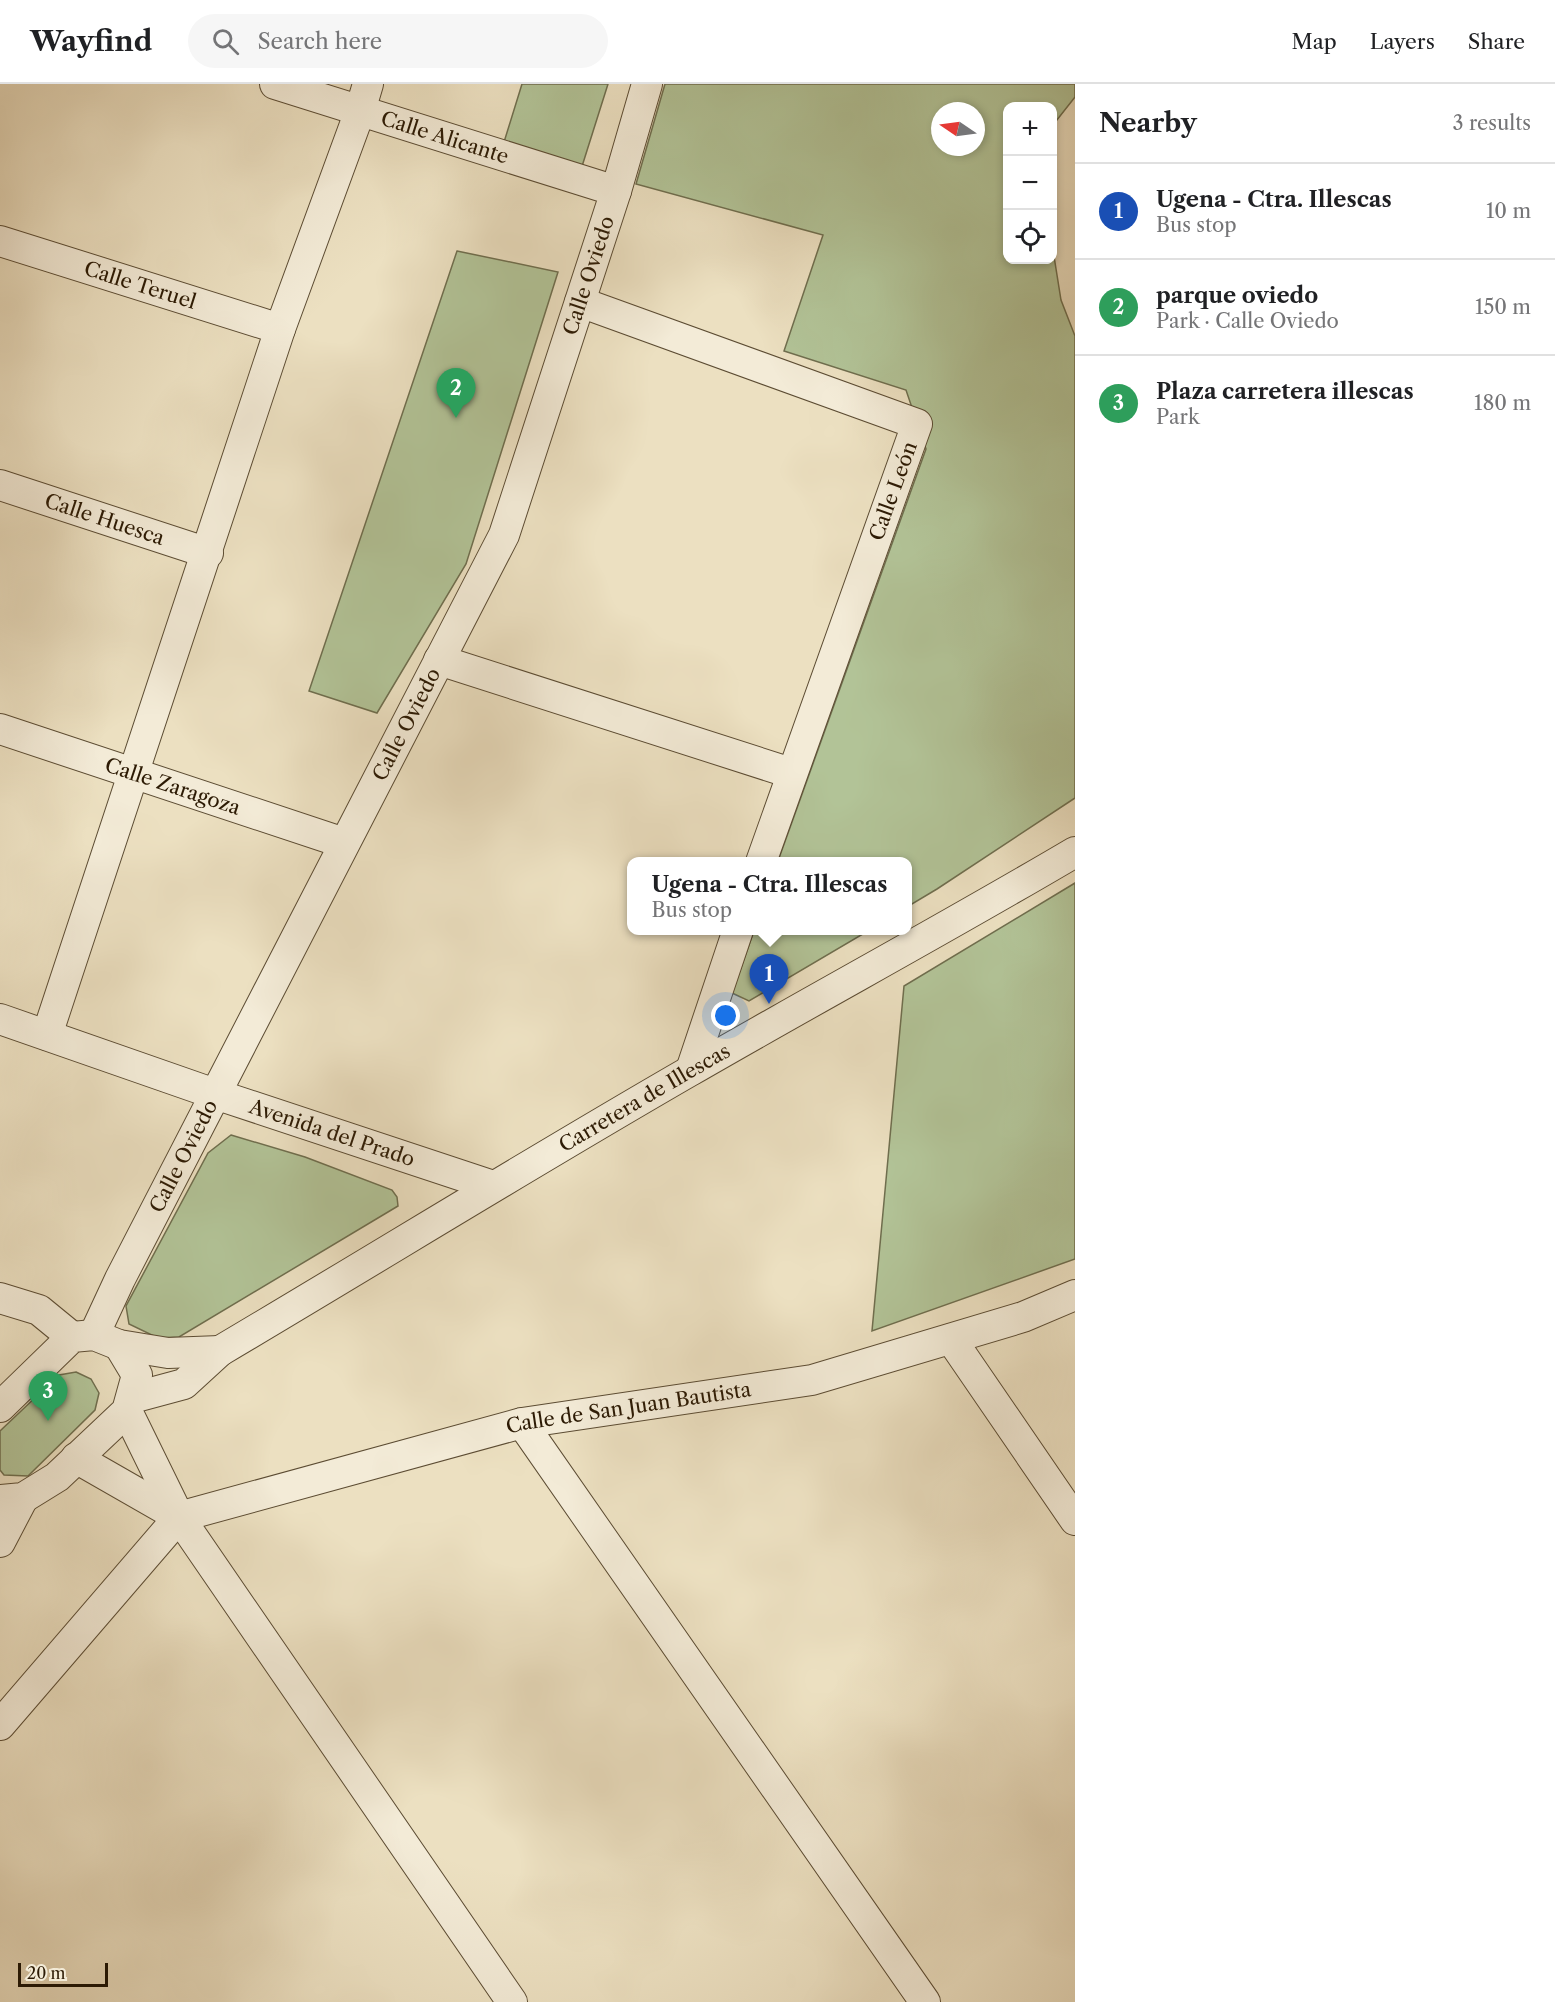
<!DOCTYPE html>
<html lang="en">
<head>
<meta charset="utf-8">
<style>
	:root { --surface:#fff; --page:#f6f6f6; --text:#202124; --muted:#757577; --line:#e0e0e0; --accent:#8f2418 }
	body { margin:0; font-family:"Libre Caslon Text",serif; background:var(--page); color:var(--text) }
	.controls { position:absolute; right:18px; top:18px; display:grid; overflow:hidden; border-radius:12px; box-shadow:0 3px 9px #0003 }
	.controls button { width:54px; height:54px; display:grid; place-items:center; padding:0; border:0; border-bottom:2px solid var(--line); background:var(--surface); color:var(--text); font:30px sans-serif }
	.compass { position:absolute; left:931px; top:18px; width:54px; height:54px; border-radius:50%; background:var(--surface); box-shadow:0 3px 9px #0003; rotate:283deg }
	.scale { position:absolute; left:18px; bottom:15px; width:90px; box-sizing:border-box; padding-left:6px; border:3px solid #2c1a04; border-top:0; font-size:16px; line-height:21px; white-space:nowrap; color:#2c1a04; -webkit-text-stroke:4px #f3ebd7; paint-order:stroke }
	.you { position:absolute; left:726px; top:932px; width:21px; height:21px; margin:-15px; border:4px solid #fff; border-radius:50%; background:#1a73e8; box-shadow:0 0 0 9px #1a73e833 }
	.badge { display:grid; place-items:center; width:39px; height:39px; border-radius:50%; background:var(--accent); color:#fff; font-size:20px; font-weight:700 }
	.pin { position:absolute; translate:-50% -50px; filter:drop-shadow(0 2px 3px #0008) }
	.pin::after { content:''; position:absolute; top:32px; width:21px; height:18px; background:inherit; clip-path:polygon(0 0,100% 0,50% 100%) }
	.popup { position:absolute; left:627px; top:773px; width:285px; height:78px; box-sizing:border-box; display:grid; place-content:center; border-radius:12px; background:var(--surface); filter:drop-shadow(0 2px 4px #0005); font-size:20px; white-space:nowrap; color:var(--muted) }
	.popup b { font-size:22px; color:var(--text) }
	.popup::after { content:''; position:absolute; left:50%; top:100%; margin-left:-12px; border:12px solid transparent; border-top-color:var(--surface) }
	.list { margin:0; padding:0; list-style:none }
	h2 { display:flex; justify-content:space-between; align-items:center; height:78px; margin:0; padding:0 24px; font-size:26px }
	h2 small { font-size:20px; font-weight:400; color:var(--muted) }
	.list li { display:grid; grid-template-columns:39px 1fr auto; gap:18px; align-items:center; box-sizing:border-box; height:96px; padding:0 24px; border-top:2px solid var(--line) }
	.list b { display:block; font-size:22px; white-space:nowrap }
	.list p { margin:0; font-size:20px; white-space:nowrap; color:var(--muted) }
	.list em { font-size:20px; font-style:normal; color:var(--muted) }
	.icon { flex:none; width:33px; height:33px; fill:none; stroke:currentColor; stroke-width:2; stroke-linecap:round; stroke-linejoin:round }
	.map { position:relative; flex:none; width:1075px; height:1918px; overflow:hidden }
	header { display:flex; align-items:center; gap:36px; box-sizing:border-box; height:84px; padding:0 30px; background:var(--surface); border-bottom:2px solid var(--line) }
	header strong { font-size:28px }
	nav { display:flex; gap:33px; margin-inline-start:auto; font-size:21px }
	.search { width:420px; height:54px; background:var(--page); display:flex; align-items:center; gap:15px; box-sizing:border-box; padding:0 21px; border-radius:33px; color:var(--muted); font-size:22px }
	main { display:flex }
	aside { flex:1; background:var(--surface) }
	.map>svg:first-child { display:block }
	.green { fill:#b2c397; stroke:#6f6e4e; stroke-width:1.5; fill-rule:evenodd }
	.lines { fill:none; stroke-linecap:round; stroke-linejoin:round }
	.minor-casing { stroke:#5c4c33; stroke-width:32 }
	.minor { stroke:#f3ebd7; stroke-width:30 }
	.labels { text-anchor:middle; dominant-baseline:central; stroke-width:4.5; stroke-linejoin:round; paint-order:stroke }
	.street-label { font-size:20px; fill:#2c1a04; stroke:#f3ebd7 }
</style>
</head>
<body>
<header>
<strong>Wayfind</strong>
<div class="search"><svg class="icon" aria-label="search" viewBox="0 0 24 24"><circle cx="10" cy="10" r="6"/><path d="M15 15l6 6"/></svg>Search here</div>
<nav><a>Map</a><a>Layers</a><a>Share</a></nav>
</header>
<main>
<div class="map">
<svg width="1075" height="1918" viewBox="0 0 1075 1918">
	<rect width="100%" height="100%" fill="#ece0c1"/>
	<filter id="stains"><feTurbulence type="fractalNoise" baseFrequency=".00333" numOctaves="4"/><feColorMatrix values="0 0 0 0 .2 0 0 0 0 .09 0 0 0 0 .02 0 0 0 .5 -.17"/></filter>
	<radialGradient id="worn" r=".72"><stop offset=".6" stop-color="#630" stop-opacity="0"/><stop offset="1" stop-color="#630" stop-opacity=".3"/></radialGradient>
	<path class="green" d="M 522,0 L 608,0 L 578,95 L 500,71 Z
		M 665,0 L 1075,0 L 1075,13 L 1053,41 L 1052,22 L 1008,22 L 1008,176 L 1052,176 L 1053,166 L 1061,216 L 1075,252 L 1075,714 L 937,805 L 907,823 L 907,778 L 778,777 L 926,365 L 906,306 L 784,267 L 823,151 L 636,100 ZM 940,27 L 976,27 L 976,63 L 940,63 Z
		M 457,167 L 558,188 L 466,480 L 377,629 L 309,607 Z
		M 1075,799 L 1075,1175 L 872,1247 L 904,902 Z
		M 754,847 L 868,847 L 749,917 L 732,909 Z
		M 231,1051 L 305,1073 L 392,1106 L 397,1113 L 398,1122 L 179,1253 L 158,1254 L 129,1240 L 126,1222 L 208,1069 Z
		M 76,1288 L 91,1295 L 99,1309 L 95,1326 L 28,1392 L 4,1391 L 0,1386 L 0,1347 L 59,1291 Z"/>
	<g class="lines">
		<defs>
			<g id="minor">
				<path id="s1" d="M 275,0 L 616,107"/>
				<path id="s2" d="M 0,157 L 280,245"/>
				<path d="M 580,218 L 917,340 L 761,778"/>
				<path id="s3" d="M 0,401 L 208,469"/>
				<path d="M 439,576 L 791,689"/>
				<path id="s4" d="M 0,645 L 344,759"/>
				<path id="s5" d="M 0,935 L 215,1010 L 493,1102"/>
				<path d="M 47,951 L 280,245 L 360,27 L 368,0"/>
				<path d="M 691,986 L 738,846"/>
				<path d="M 0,1214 L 39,1226 L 72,1253"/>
				<path id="s6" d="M 94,1251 L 120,1195 L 504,451 L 616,107 L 647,0"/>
				<path d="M 951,1255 L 1075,1436"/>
				<path id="s7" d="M 132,1314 L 184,1300 L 220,1267 C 377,1174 532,1078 690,987 C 818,913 948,843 1075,768"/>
				<path d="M 0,1323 L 72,1253 L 94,1251 L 119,1261 L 168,1269 L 220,1267"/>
				<path d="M 127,1327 L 179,1433 L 512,1918"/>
				<path d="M 522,1339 L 925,1918"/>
				<path id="s8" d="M 76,1374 L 179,1433 L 522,1339 L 812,1296 L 1023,1233 L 1075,1211"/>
				<path d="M 0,1416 L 23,1414 L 57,1393 L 127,1327 L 137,1291 L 119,1261"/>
				<path d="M 0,1458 L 23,1414"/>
				<path d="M 0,1641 L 179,1433"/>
			</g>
		</defs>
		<use href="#minor" class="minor-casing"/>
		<use href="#minor" class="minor"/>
	</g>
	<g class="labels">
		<g class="street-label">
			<text stroke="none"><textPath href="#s1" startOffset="178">Calle Alicante</textPath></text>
			<text stroke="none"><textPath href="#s6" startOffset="1172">Calle Oviedo</textPath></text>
			<text stroke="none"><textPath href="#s2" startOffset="147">Calle Teruel</textPath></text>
			<text transform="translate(893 407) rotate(-70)">Calle León</text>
			<text stroke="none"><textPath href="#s3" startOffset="110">Calle Huesca</textPath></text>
			<text stroke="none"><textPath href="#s6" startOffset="686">Calle Oviedo</textPath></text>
			<text stroke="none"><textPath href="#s4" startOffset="182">Calle Zaragoza</textPath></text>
			<text stroke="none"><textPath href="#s7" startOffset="597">Carretera de Illescas</textPath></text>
			<text stroke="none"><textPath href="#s5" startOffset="351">Avenida del Prado</textPath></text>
			<text stroke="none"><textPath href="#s6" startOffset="200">Calle Oviedo</textPath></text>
			<text stroke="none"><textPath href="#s8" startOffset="582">Calle de San Juan Bautista</textPath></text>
		</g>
	</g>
	<rect width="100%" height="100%" filter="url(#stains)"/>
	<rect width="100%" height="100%" fill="url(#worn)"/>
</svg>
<div class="controls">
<button>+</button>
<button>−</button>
<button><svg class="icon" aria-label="locate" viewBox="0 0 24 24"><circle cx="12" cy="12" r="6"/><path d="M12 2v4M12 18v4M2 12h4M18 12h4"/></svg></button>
</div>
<svg class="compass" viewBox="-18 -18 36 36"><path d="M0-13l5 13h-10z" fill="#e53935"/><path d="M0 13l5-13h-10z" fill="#757577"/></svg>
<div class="scale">20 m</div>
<div class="you"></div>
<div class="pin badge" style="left:769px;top:920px;background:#1a4fb4">1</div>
<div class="popup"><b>Ugena - Ctra. Illescas</b>Bus stop</div>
<div class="pin badge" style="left:456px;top:334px;background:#2e9e5b">2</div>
<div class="pin badge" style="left:48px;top:1337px;background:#2e9e5b">3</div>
</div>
<aside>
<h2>Nearby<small>3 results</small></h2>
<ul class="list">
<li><span class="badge" style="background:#1a4fb4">1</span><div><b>Ugena - Ctra. Illescas</b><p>Bus stop</p></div><em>10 m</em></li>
<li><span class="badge" style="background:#2e9e5b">2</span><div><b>parque oviedo</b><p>Park · Calle Oviedo</p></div><em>150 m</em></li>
<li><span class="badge" style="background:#2e9e5b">3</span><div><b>Plaza carretera illescas</b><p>Park</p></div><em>180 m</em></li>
</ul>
</aside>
</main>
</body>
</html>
